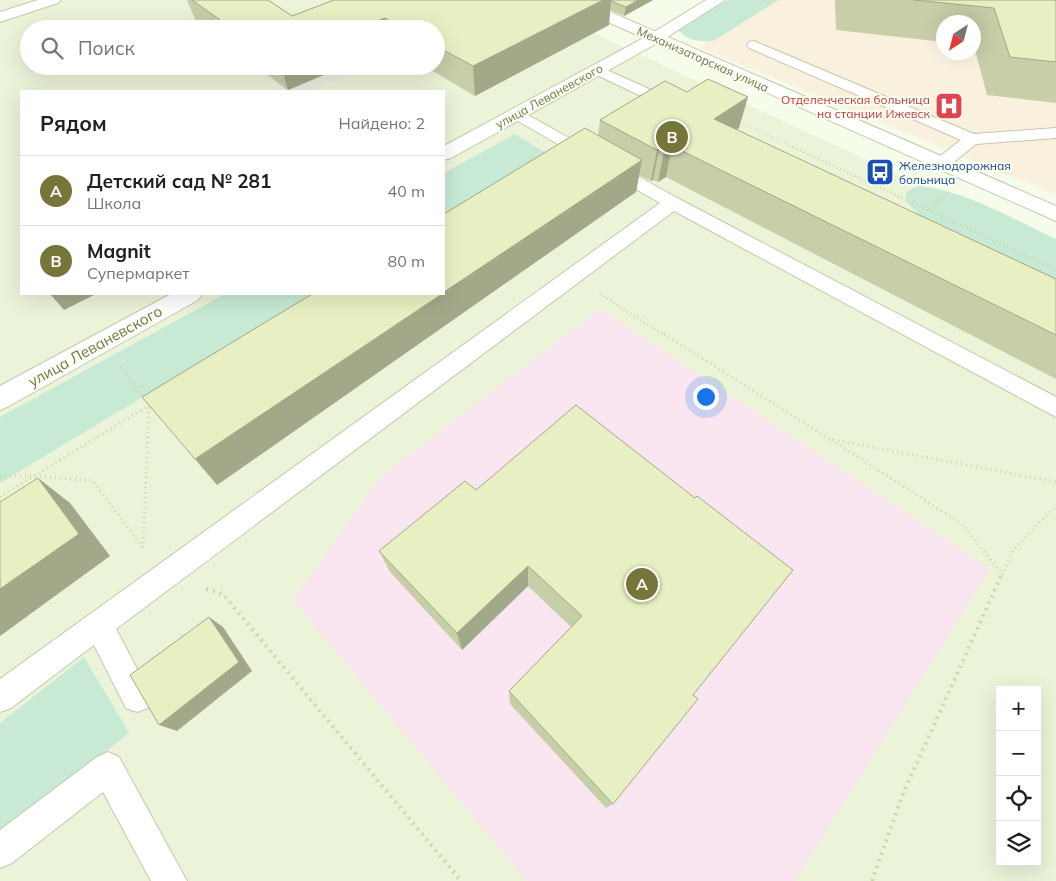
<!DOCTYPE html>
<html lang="ru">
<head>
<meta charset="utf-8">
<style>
	:root { --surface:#fff; --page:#f2f2f2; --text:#202124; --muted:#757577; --line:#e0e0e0; --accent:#76763a }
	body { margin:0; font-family:Mulish,sans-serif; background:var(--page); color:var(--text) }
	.controls { position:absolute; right:15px; bottom:15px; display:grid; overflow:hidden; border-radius:0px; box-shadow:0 5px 20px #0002 }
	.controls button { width:45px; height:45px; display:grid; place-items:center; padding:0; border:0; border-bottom:1px solid var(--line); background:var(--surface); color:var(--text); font:25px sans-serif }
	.compass { position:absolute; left:936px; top:15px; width:45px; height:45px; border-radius:50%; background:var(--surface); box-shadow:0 5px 20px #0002; rotate:216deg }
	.you { position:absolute; left:705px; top:396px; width:18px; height:18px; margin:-12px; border:4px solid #fff; border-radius:50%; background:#1a73e8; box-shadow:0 0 0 8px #1a73e833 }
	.badge { display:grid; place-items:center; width:32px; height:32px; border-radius:50%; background:var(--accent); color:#fff; font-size:16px; font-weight:700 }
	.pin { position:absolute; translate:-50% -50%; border:2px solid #fff; box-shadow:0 1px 5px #0006 }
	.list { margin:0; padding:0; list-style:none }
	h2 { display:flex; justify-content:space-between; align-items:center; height:65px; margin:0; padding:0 20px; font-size:21px }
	h2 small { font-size:16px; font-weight:400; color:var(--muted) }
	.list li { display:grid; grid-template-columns:32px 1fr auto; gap:15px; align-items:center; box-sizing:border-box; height:70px; padding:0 20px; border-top:1px solid var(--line) }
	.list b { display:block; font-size:19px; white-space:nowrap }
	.list p { margin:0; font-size:16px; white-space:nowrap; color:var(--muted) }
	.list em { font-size:16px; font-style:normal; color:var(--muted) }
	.icon { flex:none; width:28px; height:28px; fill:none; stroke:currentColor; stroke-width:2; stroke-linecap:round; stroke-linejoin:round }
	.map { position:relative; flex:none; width:1056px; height:881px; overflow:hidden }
	.search { position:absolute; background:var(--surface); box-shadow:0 5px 20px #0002; left:20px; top:20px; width:425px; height:55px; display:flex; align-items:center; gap:12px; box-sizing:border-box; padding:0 18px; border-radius:28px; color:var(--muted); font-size:19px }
	.panel { position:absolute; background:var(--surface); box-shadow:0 5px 20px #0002; left:20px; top:90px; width:425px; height:205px; border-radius:0px }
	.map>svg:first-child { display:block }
	.residential { fill:#ebf3d9; fill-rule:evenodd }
	.industrial { fill:#ebede3 }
	.education { fill:#f9e6f1 }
	.medical { fill:#f9f0de; fill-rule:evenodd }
	.green { fill:#c8ead4 }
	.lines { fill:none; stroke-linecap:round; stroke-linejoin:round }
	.service-casing { stroke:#c3c9aa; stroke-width:2 }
	.minor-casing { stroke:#c3c9aa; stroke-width:2 }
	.tertiary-casing { stroke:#c3c9aa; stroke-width:2 }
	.path-far3 { stroke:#ced6a5; stroke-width:2; stroke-dasharray:0.5 2.5; stroke-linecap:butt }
	.path-far2 { stroke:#ced6a5; stroke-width:2.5; stroke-dasharray:1 3; stroke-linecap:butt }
	.path-far1 { stroke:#ced6a5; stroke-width:3; stroke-dasharray:1 4; stroke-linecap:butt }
	.path { stroke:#ced6a5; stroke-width:4; stroke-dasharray:2 5; stroke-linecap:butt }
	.service { fill:#fff; fill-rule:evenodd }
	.minor { fill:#fff; fill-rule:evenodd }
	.tertiary { fill:#fff; fill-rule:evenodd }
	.wall { fill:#c8cea8 }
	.shaded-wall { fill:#a2a888 }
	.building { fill:#e8f0c3; stroke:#a2a888 }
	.labels { text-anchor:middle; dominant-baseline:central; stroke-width:4; stroke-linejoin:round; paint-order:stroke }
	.far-street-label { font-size:12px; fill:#71764e; stroke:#f9fef0 }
	.far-health-label { font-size:12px; fill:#be3a42; stroke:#f9fef0; text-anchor:end }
	.far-transit-label { font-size:12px; fill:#164399; stroke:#f9fef0; text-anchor:start }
	.street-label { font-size:15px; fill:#71764e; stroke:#f9fef0 }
</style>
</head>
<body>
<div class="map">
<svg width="1056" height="881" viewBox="0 0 1056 881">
	<rect width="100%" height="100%" fill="#f5fcea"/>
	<path class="residential" d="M 0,0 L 523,0 L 1056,248 L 1056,881 L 0,881 ZM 29,29 L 436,29 L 436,66 L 29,66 ZM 21,91 L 444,91 L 444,294 L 21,294 ZM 1000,690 L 1037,690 L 1037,862 L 1000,862 Z"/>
	<path class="industrial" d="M 251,66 L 365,66 L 308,91 L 286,91 Z"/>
	<path class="education" d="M 600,309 L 990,569 L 795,881 L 527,881 L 293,600 L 381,477 Z"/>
	<path class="medical" d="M 770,0 L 1056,0 L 1056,195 L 699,47 ZM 944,22 L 974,22 L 974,52 L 944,52 Z"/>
	<path class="green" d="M 728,0 L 778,0 L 715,40 C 702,43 686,41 678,29 Z
		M 515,134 L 546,153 L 444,215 L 444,173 Z
		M 918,186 C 962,189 1015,220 1056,239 L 1056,293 L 924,221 L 906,201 L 906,192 Z
		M 225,294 L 313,294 L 0,483 L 0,417 Z
		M 84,657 L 129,733 L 10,827 L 0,830 L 0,723 Z"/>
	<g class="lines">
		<defs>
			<path id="service" d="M 754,41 L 974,134 L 1056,128 L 1056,138 L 976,144 L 947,168 L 935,168 L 933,164 L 935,160 L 961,140 L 749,48 L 747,45 L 749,42 Z
				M 598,66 L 680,103 L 682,106 L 680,109 L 668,109 L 593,73 L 591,70 L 593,67 Z
				M 517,109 L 679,199 L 1056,397 L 1056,417 L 674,211 L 116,629 L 152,697 L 148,708 L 137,712 L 126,708 L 94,645 L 11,708 L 0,712 L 0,679 L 660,203 L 511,117 L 509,114 L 511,111 Z
				M 108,752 L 119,757 L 187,881 L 151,881 L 103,792 L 12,863 L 0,868 L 0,830 L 97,757 Z"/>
			<path id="minor" d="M 38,0 L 61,0 L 58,3 L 0,22 L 0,12 Z
				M 706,0 L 725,0 L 661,41 L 451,158 L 444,160 L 444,146 L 649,35 Z
				M 171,294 L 202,294 L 198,300 L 9,406 L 0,410 L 0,386 Z"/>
			<path id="tertiary" d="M 562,0 L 583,0 L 1056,206 L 1056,221 L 565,3 Z"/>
		</defs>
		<use href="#service" class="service-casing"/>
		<use href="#minor" class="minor-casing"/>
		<use href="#tertiary" class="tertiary-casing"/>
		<path class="path-far3" d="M 738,121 L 795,148"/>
		<path class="path-far2" d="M 793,147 L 1056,270
			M 929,210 L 944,195
			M 600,294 L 666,336"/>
		<path class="path-far1" d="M 664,334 L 829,439 L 1056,482
			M 120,367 L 149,405 L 143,548
			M 832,440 L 963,525 L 1002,574
			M 0,476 L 36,476 L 93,481 L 143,548
			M 0,497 L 153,403
			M 1002,575 L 1013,550 L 1056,506"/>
		<path class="path" d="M 206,589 L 223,594 L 461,881
			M 872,881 L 902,796 L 1002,574"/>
		<use href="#service" class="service"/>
		<use href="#minor" class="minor"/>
		<use href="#tertiary" class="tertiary"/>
	</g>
	<path class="wall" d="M 187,0 L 268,0 L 292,16 L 334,0 L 653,0 L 624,16 L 610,10 L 609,25 L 475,96 L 424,66 L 436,66 L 436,29 L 203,29 L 197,24 Z
		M 835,0 L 1055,0 L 1056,2 L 1056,103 L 987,95 L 974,46 L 974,22 L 944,22 L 944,42 L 836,30 Z
		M 255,66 L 345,66 L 288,90 Z
		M 600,120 L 739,128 L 736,130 L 1056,279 L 1056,379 L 666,177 L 658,182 L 653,180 L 651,181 L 639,175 L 636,192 L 217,485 L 598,136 Z
		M 465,481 L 693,695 L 613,804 L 606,808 L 510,704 L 509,691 L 571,627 L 528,586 L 462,650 L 390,572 L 379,551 Z"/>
	<path class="shaded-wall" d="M 603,0 L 611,0 L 609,25 L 475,96 L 473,66 Z
		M 638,0 L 653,0 L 624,16 L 626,7 Z
		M 385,18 L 387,29 L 358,29 Z
		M 281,66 L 345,66 L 288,90 Z
		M 748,97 L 739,128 L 706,150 L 714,119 Z
		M 672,146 L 666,177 L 658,182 L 664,151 Z
		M 659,149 L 653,180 L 651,181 L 657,150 Z
		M 642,160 L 636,192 L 217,485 L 195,459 L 442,294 L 444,294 L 444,292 Z
		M 50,294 L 96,294 L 64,310 Z
		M 38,478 L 70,503 L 110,556 L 0,636 L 0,589 Z
		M 528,566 L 528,586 L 462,650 L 457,633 Z
		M 209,617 L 223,627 L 252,671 L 177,731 L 159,725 Z"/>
	<path class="building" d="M 192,0 L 268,0 L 292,16 L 334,0 L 603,0 L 473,66 L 436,46 L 436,29 L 405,29 L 385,18 L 358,29 L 233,29 Z
		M 611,0 L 638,0 L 626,7 L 611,1 Z
		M 914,0 L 1055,0 L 1056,2 L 1056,62 L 1010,57 L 994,8 Z
		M 708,79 L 748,97 L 714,119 L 1056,279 L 1056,335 L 672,146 L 664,151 L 659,149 L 657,150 L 600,120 L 665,81 L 687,92 Z
		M 585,128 L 642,160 L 444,292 L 444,214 Z
		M 312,294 L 442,294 L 195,459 L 142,397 Z
		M 576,405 L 695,498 L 697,496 L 793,570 L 693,695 L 698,699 L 613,804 L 509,691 L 582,616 L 528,566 L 457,633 L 379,551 L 465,481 L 476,490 Z
		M 38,478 L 79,534 L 0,589 L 0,502 Z
		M 209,617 L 239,662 L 159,725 L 130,675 Z"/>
	<defs>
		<symbol id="hospital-square" viewBox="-11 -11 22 22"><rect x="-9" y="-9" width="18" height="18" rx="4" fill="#e0444e" stroke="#f9fef0"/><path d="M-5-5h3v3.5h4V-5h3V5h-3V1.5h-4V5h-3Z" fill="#fff"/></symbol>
		<symbol id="bus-square" viewBox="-11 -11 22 22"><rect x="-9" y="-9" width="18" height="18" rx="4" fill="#1a4fb4" stroke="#f9fef0"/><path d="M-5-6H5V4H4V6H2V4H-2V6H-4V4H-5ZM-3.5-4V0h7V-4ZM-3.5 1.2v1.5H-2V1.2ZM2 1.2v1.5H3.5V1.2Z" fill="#fff"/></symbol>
	</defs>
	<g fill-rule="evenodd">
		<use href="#hospital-square" x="933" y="90" width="32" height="32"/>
		<use href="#bus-square" x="864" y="156" width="32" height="32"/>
	</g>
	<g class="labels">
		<g class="far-street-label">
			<text transform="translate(703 59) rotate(24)">Механизаторская улица</text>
			<text transform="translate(549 96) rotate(-29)">улица Леваневского</text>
		</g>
		<g class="far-health-label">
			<text x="930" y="99">Отделенческая больница<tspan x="930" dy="14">на станции Ижевск</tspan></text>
		</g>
		<g class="far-transit-label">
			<text x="899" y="165">Железнодорожная<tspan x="899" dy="14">больница</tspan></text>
		</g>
		<g class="street-label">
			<text transform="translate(95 346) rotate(-29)">улица Леваневского</text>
		</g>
	</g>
</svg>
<div class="controls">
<button>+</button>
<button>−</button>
<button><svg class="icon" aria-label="locate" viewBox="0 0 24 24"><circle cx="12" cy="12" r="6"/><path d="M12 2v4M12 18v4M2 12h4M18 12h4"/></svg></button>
<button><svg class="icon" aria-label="layers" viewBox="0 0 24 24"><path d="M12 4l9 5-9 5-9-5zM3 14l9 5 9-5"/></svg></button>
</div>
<svg class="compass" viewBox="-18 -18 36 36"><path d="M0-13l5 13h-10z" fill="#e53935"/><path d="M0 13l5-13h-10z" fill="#757577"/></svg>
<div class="you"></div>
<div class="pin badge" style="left:642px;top:584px">A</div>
<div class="pin badge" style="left:672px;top:137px">B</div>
<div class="search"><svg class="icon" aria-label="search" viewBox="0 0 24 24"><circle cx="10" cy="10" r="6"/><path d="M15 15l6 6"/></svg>Поиск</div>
<section class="panel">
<h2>Рядом<small>Найдено: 2</small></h2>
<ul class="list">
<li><span class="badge">A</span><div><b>Детский сад № 281</b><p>Школа</p></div><em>40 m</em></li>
<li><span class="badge">B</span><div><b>Magnit</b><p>Супермаркет</p></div><em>80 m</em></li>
</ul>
</section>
</div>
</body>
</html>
